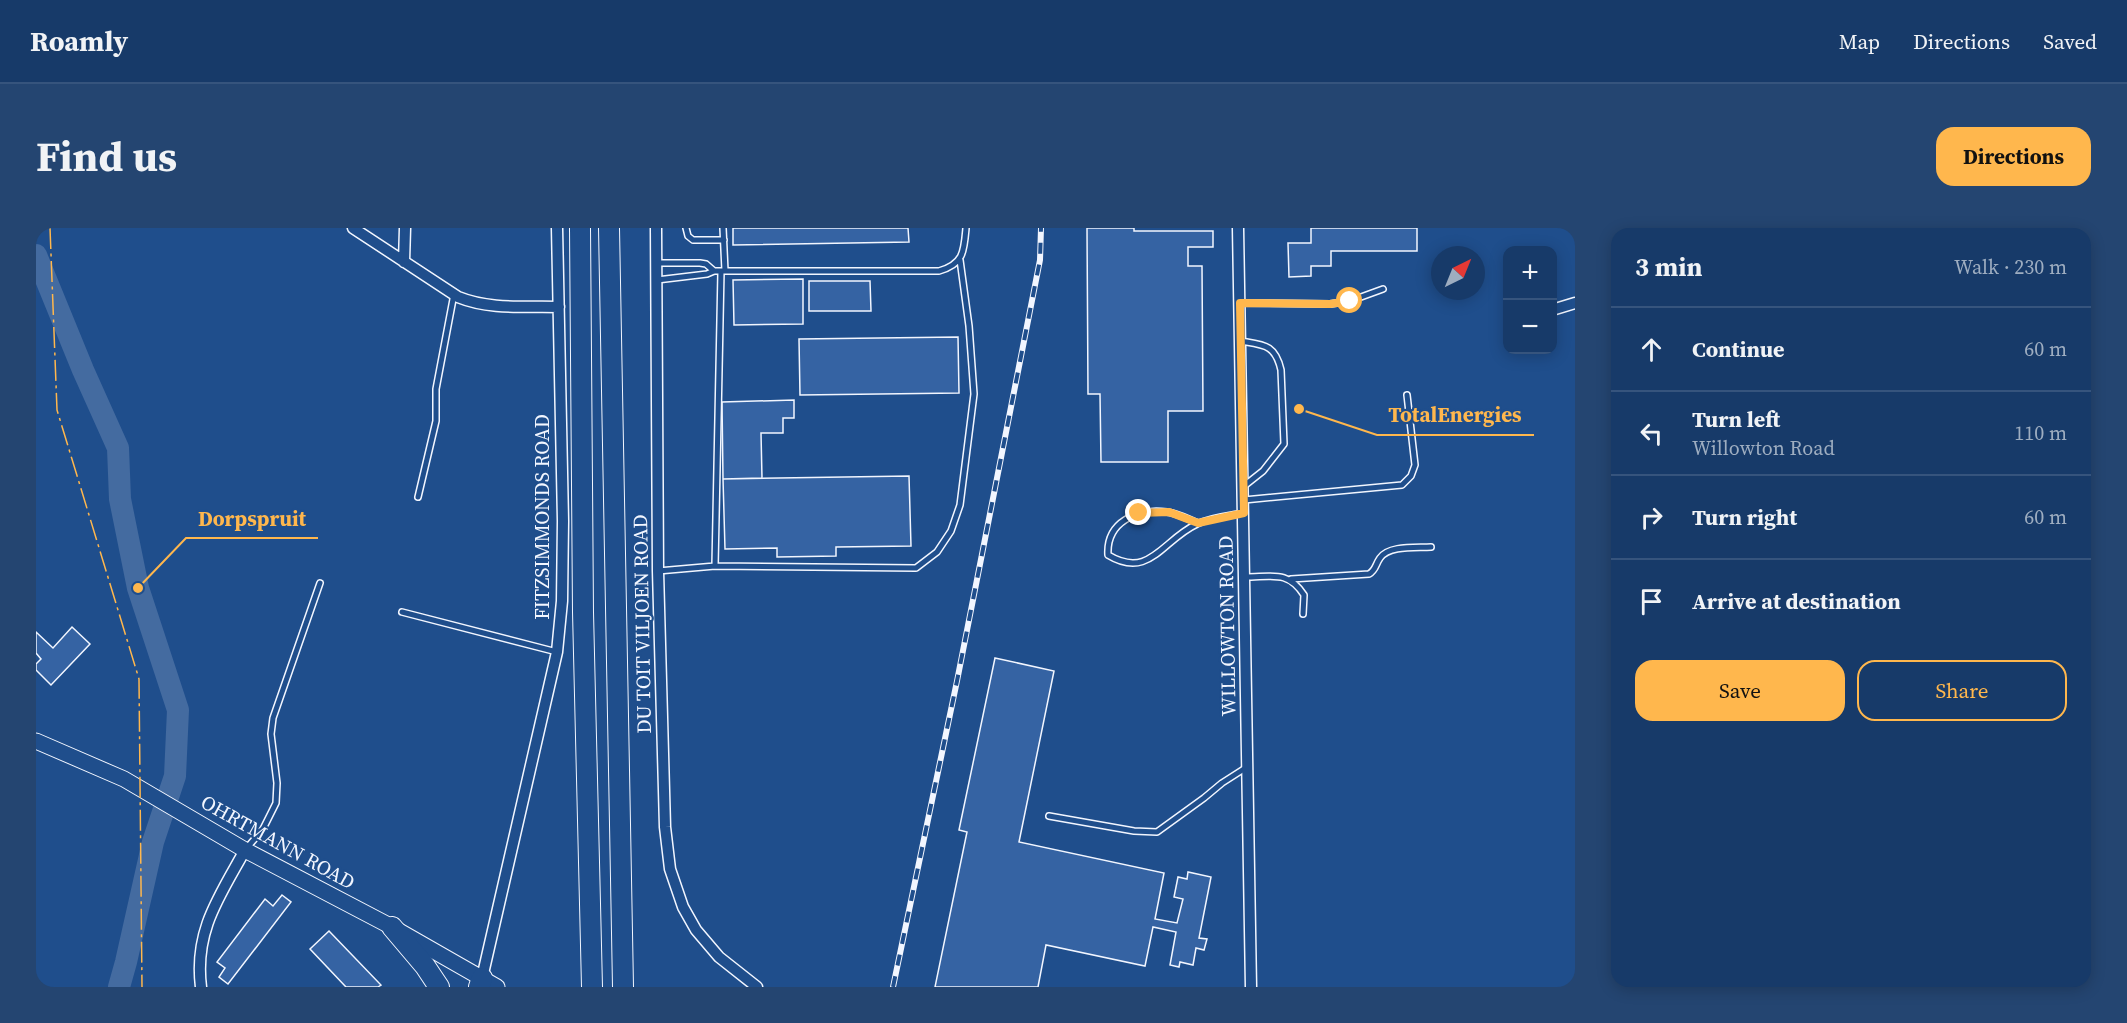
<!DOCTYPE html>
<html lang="en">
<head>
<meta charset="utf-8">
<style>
	:root { --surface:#173a69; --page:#244571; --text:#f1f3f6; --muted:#9eadc0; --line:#36547d; --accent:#ffb74d }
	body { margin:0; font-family:"Source Serif 4",serif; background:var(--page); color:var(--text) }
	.controls { position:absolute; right:18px; top:18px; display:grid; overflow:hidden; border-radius:12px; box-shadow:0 3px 15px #0003 }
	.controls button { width:54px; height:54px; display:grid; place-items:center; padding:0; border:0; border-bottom:2px solid var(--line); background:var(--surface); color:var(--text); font:30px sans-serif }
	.compass { position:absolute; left:1395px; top:18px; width:54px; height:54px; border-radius:50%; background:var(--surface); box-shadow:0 3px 15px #0003; rotate:43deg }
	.stop { position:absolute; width:18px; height:18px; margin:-14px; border:4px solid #ffb74d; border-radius:50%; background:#fff }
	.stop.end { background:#ffb74d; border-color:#fff; box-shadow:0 2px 6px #0008 }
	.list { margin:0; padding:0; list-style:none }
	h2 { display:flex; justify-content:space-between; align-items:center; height:78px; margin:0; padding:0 24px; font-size:26px }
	h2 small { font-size:20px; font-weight:400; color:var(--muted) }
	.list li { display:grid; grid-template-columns:39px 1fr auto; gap:18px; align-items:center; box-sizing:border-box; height:84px; padding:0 24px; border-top:2px solid var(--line) }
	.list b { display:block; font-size:22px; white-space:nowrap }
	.list p { margin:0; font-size:20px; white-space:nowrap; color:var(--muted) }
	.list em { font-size:20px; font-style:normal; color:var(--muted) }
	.actions { display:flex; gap:12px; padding:18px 24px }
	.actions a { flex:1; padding:14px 0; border:2px solid var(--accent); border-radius:18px; text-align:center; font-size:21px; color:var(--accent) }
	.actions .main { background:var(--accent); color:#111 }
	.icon { flex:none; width:33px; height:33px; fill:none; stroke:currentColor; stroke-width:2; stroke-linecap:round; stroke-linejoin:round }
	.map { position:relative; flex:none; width:1539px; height:759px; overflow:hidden; border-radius:18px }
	header { display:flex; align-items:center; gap:36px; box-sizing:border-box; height:84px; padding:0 30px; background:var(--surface); border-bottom:2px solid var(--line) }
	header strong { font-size:28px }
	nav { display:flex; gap:33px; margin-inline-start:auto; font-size:21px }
	.intro { display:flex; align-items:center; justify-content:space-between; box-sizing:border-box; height:144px; padding:0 36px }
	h1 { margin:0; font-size:42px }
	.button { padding:15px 27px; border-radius:18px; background:var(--accent); color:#111; font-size:21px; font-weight:700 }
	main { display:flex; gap:36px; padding:0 36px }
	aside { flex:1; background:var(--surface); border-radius:18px; box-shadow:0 3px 15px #0003 }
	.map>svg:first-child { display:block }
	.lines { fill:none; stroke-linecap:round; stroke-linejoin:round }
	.river { stroke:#446ba0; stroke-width:22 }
	.building { fill:#3563a3; stroke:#f2f6ff; stroke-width:1.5 }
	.lane-casing { stroke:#f2f6ff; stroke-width:8 }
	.street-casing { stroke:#f2f6ff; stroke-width:13 }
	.secondary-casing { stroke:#f2f6ff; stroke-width:17 }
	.highway-casing { stroke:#f2f6ff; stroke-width:22 }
	.lane { stroke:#1f4e8c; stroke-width:5 }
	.street { stroke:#1f4e8c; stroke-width:10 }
	.secondary { stroke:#1f4e8c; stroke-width:15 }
	.highway { stroke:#1f4e8c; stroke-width:20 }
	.rail-casing { stroke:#f2f6ff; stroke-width:6 }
	.rail { stroke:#1f4e8c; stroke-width:4; stroke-dasharray:11; stroke-linecap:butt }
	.power { stroke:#ffb74d; stroke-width:1.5; stroke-dasharray:21 4.5 3 4.5; stroke-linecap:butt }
	.route { stroke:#ffb74d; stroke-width:8 }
	.labels { text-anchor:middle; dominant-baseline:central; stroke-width:4.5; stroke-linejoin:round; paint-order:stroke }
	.street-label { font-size:20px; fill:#f2f6ff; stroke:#1f4e8c }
	.leader { fill:none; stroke:#ffb74d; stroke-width:2 }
	.callout-dot { fill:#ffb74d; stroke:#1f4e8c; stroke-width:2 }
	.callout-label { font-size:21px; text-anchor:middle; font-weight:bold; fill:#ffb74d; stroke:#1f4e8c; stroke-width:4.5; stroke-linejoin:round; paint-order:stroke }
</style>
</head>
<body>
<header>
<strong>Roamly</strong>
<nav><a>Map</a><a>Directions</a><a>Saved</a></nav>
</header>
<div class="intro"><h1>Find us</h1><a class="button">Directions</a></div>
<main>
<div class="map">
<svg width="1539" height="759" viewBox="0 0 1539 759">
	<rect width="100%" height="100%" fill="#1f4e8c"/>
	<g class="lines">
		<path class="river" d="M 0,27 L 47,142 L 82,220 L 84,271 L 102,360 L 142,482 L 139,548 L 117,614 L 90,734 L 83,759"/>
	</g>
	<path class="building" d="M 697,0 L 872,0 L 873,14 L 697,17 Z
		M 1051,0 L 1098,0 L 1098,3 L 1177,3 L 1177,19 L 1152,19 L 1152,38 L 1166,38 L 1167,183 L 1132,183 L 1132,234 L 1065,234 L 1064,166 L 1052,166 Z
		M 1275,0 L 1381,0 L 1381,23 L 1295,23 L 1295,38 L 1275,38 L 1275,48 L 1253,49 L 1252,15 L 1275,15 Z
		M 767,51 L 767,96 L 698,97 L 697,52 Z
		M 773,53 L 834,53 L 835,83 L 773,83 Z
		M 922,109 L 923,165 L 764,167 L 763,111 Z
		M 758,172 L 758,190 L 747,190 L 747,205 L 725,205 L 726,250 L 687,251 L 686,174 Z
		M 873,248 L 875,318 L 800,319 L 800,328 L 741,329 L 741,320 L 689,321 L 687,251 Z
		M 36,399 L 54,416 L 15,457 L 0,442 L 0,436 L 5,431 L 0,425 L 0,404 L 17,420 Z
		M 959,430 L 1018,443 L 983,614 L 1128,645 L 1119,691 L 1141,695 L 1147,671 L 1138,669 L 1142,649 L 1151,651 L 1152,644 L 1175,649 L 1163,710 L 1171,711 L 1168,722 L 1160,720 L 1157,737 L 1144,734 L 1143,739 L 1134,737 L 1140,704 L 1117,699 L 1109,738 L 1010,717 L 1002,759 L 899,759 L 931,604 L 923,602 Z
		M 246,667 L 255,674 L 192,756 L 183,749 L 189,740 L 181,734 L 229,671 L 237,678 Z
		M 293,703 L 345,757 L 342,759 L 310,759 L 274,721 Z"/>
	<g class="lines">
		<defs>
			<path id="lane" d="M 650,0 L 652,8 L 657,12 L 688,12
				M 687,0 L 689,43
				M 620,35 L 664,35 L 670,36 L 678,43
				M 685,43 L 679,338 L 880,340 L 901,324 L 915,303 L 924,277 L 938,166 L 933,98 L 924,32
				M 621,52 L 671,46 L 678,43 L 903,43 C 928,36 928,23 930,0
				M 1204,75 L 1294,76 L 1314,73 L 1347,61
				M 1204,113 C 1228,117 1239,116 1245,142 L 1248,216 L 1227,243 L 1208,258
				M 382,269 L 400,193 L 400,161 L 418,66
				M 1208,272 L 1366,257 L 1375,248 L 1379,237 L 1371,167
				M 1162,295 C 1152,291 1141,285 1131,284 C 1101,280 1070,294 1072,327 C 1114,352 1126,312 1161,296 C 1175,289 1192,288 1207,285
				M 622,343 L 679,338
				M 1209,349 C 1236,349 1252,342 1268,367 L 1267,386
				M 1255,351 L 1333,346 C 1340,342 1339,337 1344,330 C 1353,317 1380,320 1395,319
				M 366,384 L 521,424
				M 1013,588 L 1098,603 L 1121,604 L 1168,570 L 1186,555 L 1211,539
				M 210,621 L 227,601 L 240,575 L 241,555 L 235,506 L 237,490 L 284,355"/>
			<path id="street" d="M 317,0 L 422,69 C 454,82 489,78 523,79
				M 620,0 L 622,343 L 629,599 L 634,641 L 647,679 L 660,702 L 683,729 L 721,759
				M 1202,0 L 1215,759
				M 368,34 L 369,0
				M 1516,82 L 1539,75
				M 446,750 L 521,424 L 526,373 L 527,293 L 521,0
				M 165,759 C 158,703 183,669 209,622"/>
			<path id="secondary" d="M 0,513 L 88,551 L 209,622 L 356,699 L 461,759"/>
			<path id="highway" d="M 544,0 L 547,384 L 556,759
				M 573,0 L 587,759
				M 356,699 L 389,738 L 403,759
				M 443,759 L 446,750"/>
		</defs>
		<use href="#lane" class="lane-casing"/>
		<use href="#street" class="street-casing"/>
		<use href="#secondary" class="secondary-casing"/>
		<use href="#highway" class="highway-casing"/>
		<use href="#lane" class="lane"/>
		<use href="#street" class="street"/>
		<use href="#secondary" class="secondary"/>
		<use href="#highway" class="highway"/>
		<defs>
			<path id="rail" d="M 857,759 L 921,453 L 1004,32 L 1005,0"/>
		</defs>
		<use href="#rail" class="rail-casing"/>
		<use href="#rail" class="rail"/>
		<path class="power" d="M 14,0 L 21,182 L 103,451 L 106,759"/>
	</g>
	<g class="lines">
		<path class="route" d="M 1103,285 L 1133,284 L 1162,295 L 1208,285 L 1204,75 L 1294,76 L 1314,73"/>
	</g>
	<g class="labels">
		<g class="street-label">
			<text transform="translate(506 289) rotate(-90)">FITZSIMMONDS ROAD</text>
			<text transform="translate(606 396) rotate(-91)">DU TOIT VILJOEN ROAD</text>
			<text transform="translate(1191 398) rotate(-91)">WILLOWTON ROAD</text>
			<text transform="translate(242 614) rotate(29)">OHRTMANN ROAD</text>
		</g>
	</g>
	<path class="leader" d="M1263 181L1341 207H1498M102 360L150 310H282"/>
	<g class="callout-dot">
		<circle cx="1263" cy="181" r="6"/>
		<circle cx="102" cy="360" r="6"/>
	</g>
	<g class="callout-label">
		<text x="1419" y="194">TotalEnergies</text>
		<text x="216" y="298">Dorpspruit</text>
	</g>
</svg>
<div class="controls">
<button>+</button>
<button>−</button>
</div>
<svg class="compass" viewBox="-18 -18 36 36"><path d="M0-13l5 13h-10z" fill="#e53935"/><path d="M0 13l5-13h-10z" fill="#9eadc0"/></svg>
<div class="stop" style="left:1314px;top:73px"></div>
<div class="stop end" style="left:1103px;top:285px"></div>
</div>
<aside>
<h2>3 min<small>Walk · 230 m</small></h2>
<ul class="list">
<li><svg class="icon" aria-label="ahead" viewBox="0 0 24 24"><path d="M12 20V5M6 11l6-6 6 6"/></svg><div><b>Continue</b></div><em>60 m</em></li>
<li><svg class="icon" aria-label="left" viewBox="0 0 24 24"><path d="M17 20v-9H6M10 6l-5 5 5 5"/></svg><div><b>Turn left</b><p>Willowton Road</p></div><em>110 m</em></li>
<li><svg class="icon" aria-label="right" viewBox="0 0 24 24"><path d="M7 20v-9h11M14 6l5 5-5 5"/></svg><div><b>Turn right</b></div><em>60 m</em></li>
<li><svg class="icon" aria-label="arrive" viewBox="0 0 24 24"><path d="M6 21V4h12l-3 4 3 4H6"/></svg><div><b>Arrive at destination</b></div></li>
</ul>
<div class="actions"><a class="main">Save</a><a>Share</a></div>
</aside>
</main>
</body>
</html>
